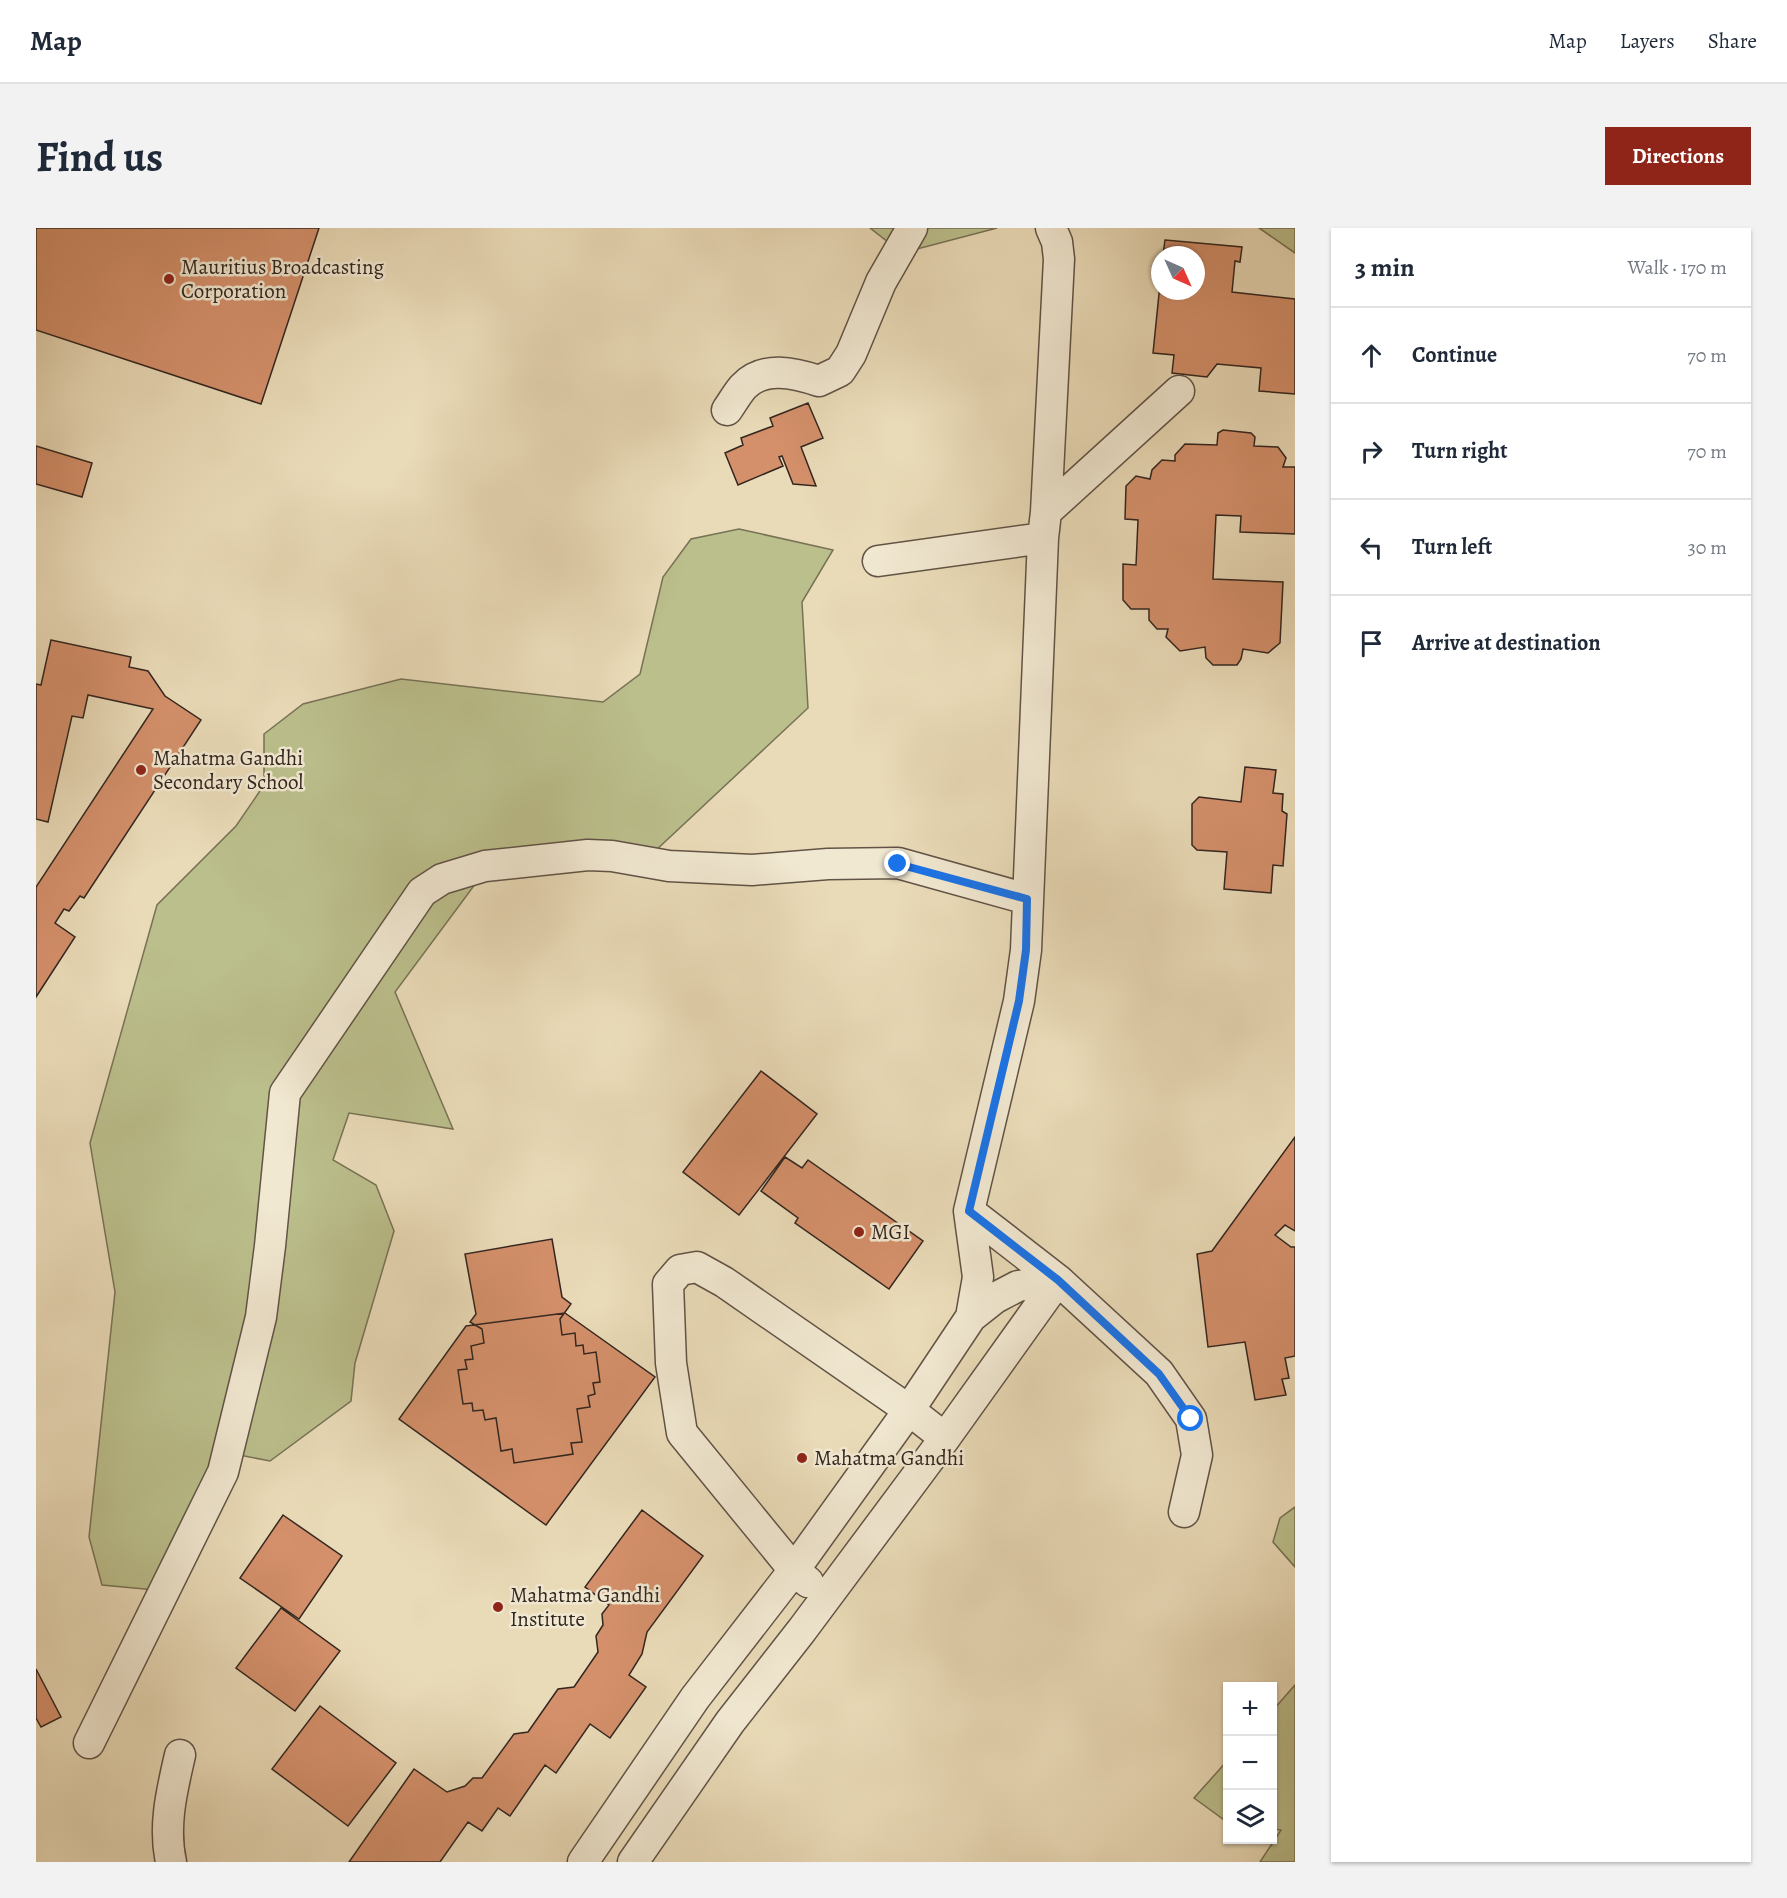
<!DOCTYPE html>
<html lang="en">
<head>
<meta charset="utf-8">
<style>
	:root { --surface:#fff; --page:#f2f2f3; --text:#1f2937; --muted:#747a83; --line:#e0e1e3; --accent:#8f2418 }
	body { margin:0; font-family:Alegreya,serif; background:var(--page); color:var(--text) }
	.controls { position:absolute; right:18px; bottom:18px; display:grid; overflow:hidden; border-radius:0px; box-shadow:0 2px 4px #0004 }
	.controls button { width:54px; height:54px; display:grid; place-items:center; padding:0; border:0; border-bottom:2px solid var(--line); background:var(--surface); color:var(--text); font:30px sans-serif }
	.compass { position:absolute; left:1115px; top:18px; width:54px; height:54px; border-radius:50%; background:var(--surface); box-shadow:0 2px 4px #0004; rotate:135deg }
	.stop { position:absolute; width:18px; height:18px; margin:-14px; border:4px solid #1a73e8; border-radius:50%; background:#fff }
	.stop.end { background:#1a73e8; border-color:#fff; box-shadow:0 2px 6px #0008 }
	.list { margin:0; padding:0; list-style:none }
	h2 { display:flex; justify-content:space-between; align-items:center; height:78px; margin:0; padding:0 24px; font-size:26px }
	h2 small { font-size:20px; font-weight:400; color:var(--muted) }
	.list li { display:grid; grid-template-columns:39px 1fr auto; gap:18px; align-items:center; box-sizing:border-box; height:96px; padding:0 24px; border-top:2px solid var(--line) }
	.list b { display:block; font-size:22px; white-space:nowrap }
	.list em { font-size:20px; font-style:normal; color:var(--muted) }
	.icon { flex:none; width:33px; height:33px; fill:none; stroke:currentColor; stroke-width:2; stroke-linecap:round; stroke-linejoin:round }
	.map { position:relative; flex:none; width:1259px; height:1634px; overflow:hidden; border-radius:0px }
	header { display:flex; align-items:center; gap:36px; box-sizing:border-box; height:84px; padding:0 30px; background:var(--surface); border-bottom:2px solid var(--line) }
	header strong { font-size:28px }
	nav { display:flex; gap:33px; margin-inline-start:auto; font-size:21px }
	.intro { display:flex; align-items:center; justify-content:space-between; box-sizing:border-box; height:144px; padding:0 36px }
	h1 { margin:0; font-size:42px }
	.button { padding:15px 27px; border-radius:0px; background:var(--accent); color:#fff; font-size:21px; font-weight:700 }
	main { display:flex; gap:36px; padding:0 36px }
	aside { flex:1; background:var(--surface); border-radius:0px; box-shadow:0 2px 4px #0004 }
	.map>svg:first-child { display:block }
	.green { fill:#bbbf8c; stroke:#777256; stroke-width:1.5 }
	.building { fill:#d4906b; stroke:#332620; stroke-width:1.5 }
	.lines { fill:none; stroke-linecap:round; stroke-linejoin:round }
	.minor-casing { stroke:#615346; stroke-width:33 }
	.minor { stroke:#f1e8d1; stroke-width:30 }
	.route { stroke:#1a73e8; stroke-width:8 }
	.poi-dot { fill:#8f2418; stroke:#f1e8d1; stroke-width:2 }
	.labels { text-anchor:middle; dominant-baseline:central; stroke-width:5; stroke-linejoin:round; paint-order:stroke }
	.poi-label { font-size:21px; fill:#332620; stroke:#f1e8d1; text-anchor:start }
</style>
</head>
<body>
<header>
<strong>Map</strong>
<nav><a>Map</a><a>Layers</a><a>Share</a></nav>
</header>
<div class="intro"><h1>Find us</h1><a class="button">Directions</a></div>
<main>
<div class="map">
<svg width="1259" height="1634" viewBox="0 0 1259 1634">
	<rect width="100%" height="100%" fill="#eadbb8"/>
	<filter id="stains"><feTurbulence type="fractalNoise" baseFrequency=".00333" numOctaves="4"/><feColorMatrix values="0 0 0 0 .2 0 0 0 0 .09 0 0 0 0 .02 0 0 0 .5 -.17"/></filter>
	<radialGradient id="worn" r=".72"><stop offset=".6" stop-color="#630" stop-opacity="0"/><stop offset="1" stop-color="#630" stop-opacity=".3"/></radialGradient>
	<path class="green" d="M 834,0 L 961,0 L 866,25 Z
		M 1223,0 L 1259,0 L 1259,25 Z
		M 703,301 L 797,322 L 766,374 L 772,480 L 618,624 L 457,632 L 359,764 L 417,901 L 313,885 L 297,932 L 340,957 L 358,1003 L 319,1135 L 315,1173 L 234,1233 L 183,1223 L 119,1362 L 66,1357 L 53,1309 L 79,1064 L 54,915 L 121,677 L 200,598 L 228,557 L 228,506 L 267,476 L 365,451 L 567,474 L 604,446 L 627,349 L 655,311 Z
		M 1259,1279 L 1259,1339 L 1237,1314 L 1244,1290 Z
		M 1259,1457 L 1259,1634 L 1224,1634 L 1245,1602 L 1237,1601 L 1237,1482 Z
		M 1191,1533 L 1191,1594 L 1158,1570 Z"/>
	<path class="building" d="M 0,0 L 283,0 L 225,176 L 0,102 Z
		M 1129,12 L 1206,19 L 1204,34 L 1199,33 L 1196,64 L 1259,71 L 1259,166 L 1223,163 L 1225,140 L 1181,136 L 1171,149 L 1136,145 L 1138,127 L 1117,125 L 1124,56 L 1124,63 L 1160,63 L 1160,27 L 1127,27 Z
		M 772,175 L 787,210 L 765,219 L 780,258 L 757,256 L 746,228 L 743,229 L 747,238 L 702,257 L 689,225 L 707,217 L 705,210 L 737,198 L 734,190 Z
		M 1187,202 L 1215,205 L 1219,209 L 1218,218 L 1242,219 L 1250,230 L 1247,239 L 1259,239 L 1259,306 L 1204,304 L 1205,288 L 1180,287 L 1177,351 L 1247,354 L 1244,415 L 1232,425 L 1207,421 L 1205,431 L 1201,437 L 1177,437 L 1170,430 L 1169,419 L 1144,423 L 1130,409 L 1132,401 L 1121,401 L 1113,392 L 1113,381 L 1095,381 L 1087,372 L 1087,336 L 1100,337 L 1102,292 L 1089,291 L 1090,258 L 1100,248 L 1114,251 L 1116,242 L 1126,232 L 1139,233 L 1139,227 L 1149,216 L 1181,217 L 1182,205 Z
		M 0,218 L 56,235 L 46,269 L 0,256 Z
		M 15,412 L 95,429 L 93,439 L 112,443 L 129,468 L 165,492 L 48,670 L 44,668 L 33,683 L 28,681 L 19,695 L 39,709 L 0,769 L 0,659 L 117,481 L 52,467 L 47,490 L 36,488 L 12,594 L 0,591 L 0,456 L 5,457 Z
		M 1209,539 L 1240,542 L 1237,565 L 1247,566 L 1246,583 L 1251,586 L 1247,638 L 1237,637 L 1235,665 L 1188,661 L 1191,624 L 1161,622 L 1156,617 L 1156,576 L 1163,569 L 1205,574 Z
		M 725,843 L 781,886 L 703,987 L 647,944 Z
		M 1259,909 L 1259,1003 L 1249,997 L 1239,1007 L 1255,1019 L 1259,1019 L 1259,1128 L 1249,1130 L 1253,1150 L 1246,1151 L 1250,1167 L 1219,1172 L 1209,1114 L 1172,1119 L 1161,1026 L 1176,1023 Z
		M 749,929 L 766,940 L 772,932 L 887,1013 L 853,1061 L 759,995 L 762,990 L 725,963 Z
		M 516,1011 L 526,1069 L 535,1076 L 524,1091 L 526,1107 L 539,1105 L 540,1118 L 547,1117 L 548,1126 L 560,1124 L 564,1154 L 557,1155 L 559,1166 L 552,1168 L 554,1179 L 541,1181 L 546,1214 L 535,1215 L 537,1226 L 478,1235 L 476,1221 L 465,1223 L 460,1190 L 449,1192 L 447,1182 L 437,1183 L 436,1175 L 427,1176 L 422,1142 L 431,1141 L 429,1132 L 437,1131 L 435,1118 L 448,1115 L 446,1101 L 434,1094 L 440,1086 L 429,1026 Z
		M 529,1085 L 619,1149 L 510,1297 L 363,1191 L 430,1098 Z
		M 606,1282 L 667,1328 L 611,1404 L 606,1426 L 593,1447 L 610,1459 L 574,1510 L 554,1496 L 520,1545 L 509,1537 L 474,1588 L 462,1580 L 446,1603 L 432,1594 L 404,1634 L 313,1634 L 378,1541 L 411,1564 L 429,1558 L 437,1550 L 446,1550 L 478,1506 L 492,1504 L 522,1461 L 538,1459 L 562,1424 L 560,1408 L 567,1397 L 566,1386 L 573,1377 L 549,1359 Z
		M 247,1287 L 306,1328 L 263,1391 L 204,1350 Z
		M 245,1380 L 304,1423 L 259,1483 L 200,1440 Z
		M 0,1441 L 25,1489 L 5,1499 L 0,1490 Z
		M 284,1478 L 360,1535 L 312,1598 L 236,1541 Z"/>
	<g class="lines">
		<defs>
			<path id="minor" d="M 691,182 C 696,175 701,166 707,159 C 727,137 759,145 783,153 L 804,143 L 815,126 L 845,54 L 876,0
				M 1010,284 L 1143,163
				M 842,333 L 1007,310
				M 933,983 L 1022,1052 L 1123,1145 L 1155,1191 L 1161,1227 L 1148,1284
				M 935,1089 L 959,1070 L 982,1058 L 1022,1052
				M 772,1354 L 758,1342 L 646,1205 L 635,1135 L 632,1056 L 644,1042 L 661,1039 L 688,1054 L 873,1182 L 909,1210
				M 53,1515 L 187,1244 L 225,1089 L 234,1018 L 249,865 L 386,664 L 406,651 L 449,638 L 552,627 L 576,628 L 633,638 L 716,642 L 792,636 L 862,635 L 991,671
				M 135,1634 C 127,1598 136,1562 144,1527
				M 547,1634 L 659,1470 L 758,1342 L 873,1182 L 935,1089 L 942,1049 L 933,983 L 983,773 L 990,722 L 1007,310 L 1010,284 L 1023,31 L 1021,14 L 1015,0
				M 597,1634 L 694,1494 L 766,1402 L 909,1210 L 1022,1052"/>
		</defs>
		<use href="#minor" class="minor-casing"/>
		<use href="#minor" class="minor"/>
	</g>
	<g class="lines">
		<path class="route" d="M 862,636 L 991,671 L 990,722 L 983,773 L 933,983 L 1022,1052 L 1123,1146 L 1155,1191"/>
	</g>
	<g class="poi-dot">
		<circle cx="133" cy="51" r="6"/>
		<circle cx="105" cy="542" r="6"/>
		<circle cx="823" cy="1004" r="6"/>
		<circle cx="766" cy="1230" r="6"/>
		<circle cx="462" cy="1379" r="6"/>
	</g>
	<g class="labels">
		<g class="poi-label">
			<text x="145" y="39">Mauritius Broadcasting<tspan x="145" dy="24">Corporation</tspan></text>
			<text x="117" y="530">Mahatma Gandhi<tspan x="117" dy="24">Secondary School</tspan></text>
			<text x="835" y="1004">MGI</text>
			<text x="778" y="1230">Mahatma Gandhi</text>
			<text x="474" y="1367">Mahatma Gandhi<tspan x="474" dy="24">Institute</tspan></text>
		</g>
	</g>
	<rect width="100%" height="100%" filter="url(#stains)"/>
	<rect width="100%" height="100%" fill="url(#worn)"/>
</svg>
<div class="controls">
<button>+</button>
<button>−</button>
<button><svg class="icon" aria-label="layers" viewBox="0 0 24 24"><path d="M12 4l9 5-9 5-9-5zM3 14l9 5 9-5"/></svg></button>
</div>
<svg class="compass" viewBox="-18 -18 36 36"><path d="M0-13l5 13h-10z" fill="#e53935"/><path d="M0 13l5-13h-10z" fill="#747a83"/></svg>
<div class="stop" style="left:1155px;top:1191px"></div>
<div class="stop end" style="left:862px;top:636px"></div>
</div>
<aside>
<h2>3 min<small>Walk · 170 m</small></h2>
<ul class="list">
<li><svg class="icon" aria-label="ahead" viewBox="0 0 24 24"><path d="M12 20V5M6 11l6-6 6 6"/></svg><div><b>Continue</b></div><em>70 m</em></li>
<li><svg class="icon" aria-label="right" viewBox="0 0 24 24"><path d="M7 20v-9h11M14 6l5 5-5 5"/></svg><div><b>Turn right</b></div><em>70 m</em></li>
<li><svg class="icon" aria-label="left" viewBox="0 0 24 24"><path d="M17 20v-9H6M10 6l-5 5 5 5"/></svg><div><b>Turn left</b></div><em>30 m</em></li>
<li><svg class="icon" aria-label="arrive" viewBox="0 0 24 24"><path d="M6 21V4h12l-3 4 3 4H6"/></svg><div><b>Arrive at destination</b></div></li>
</ul>
</aside>
</main>
</body>
</html>
